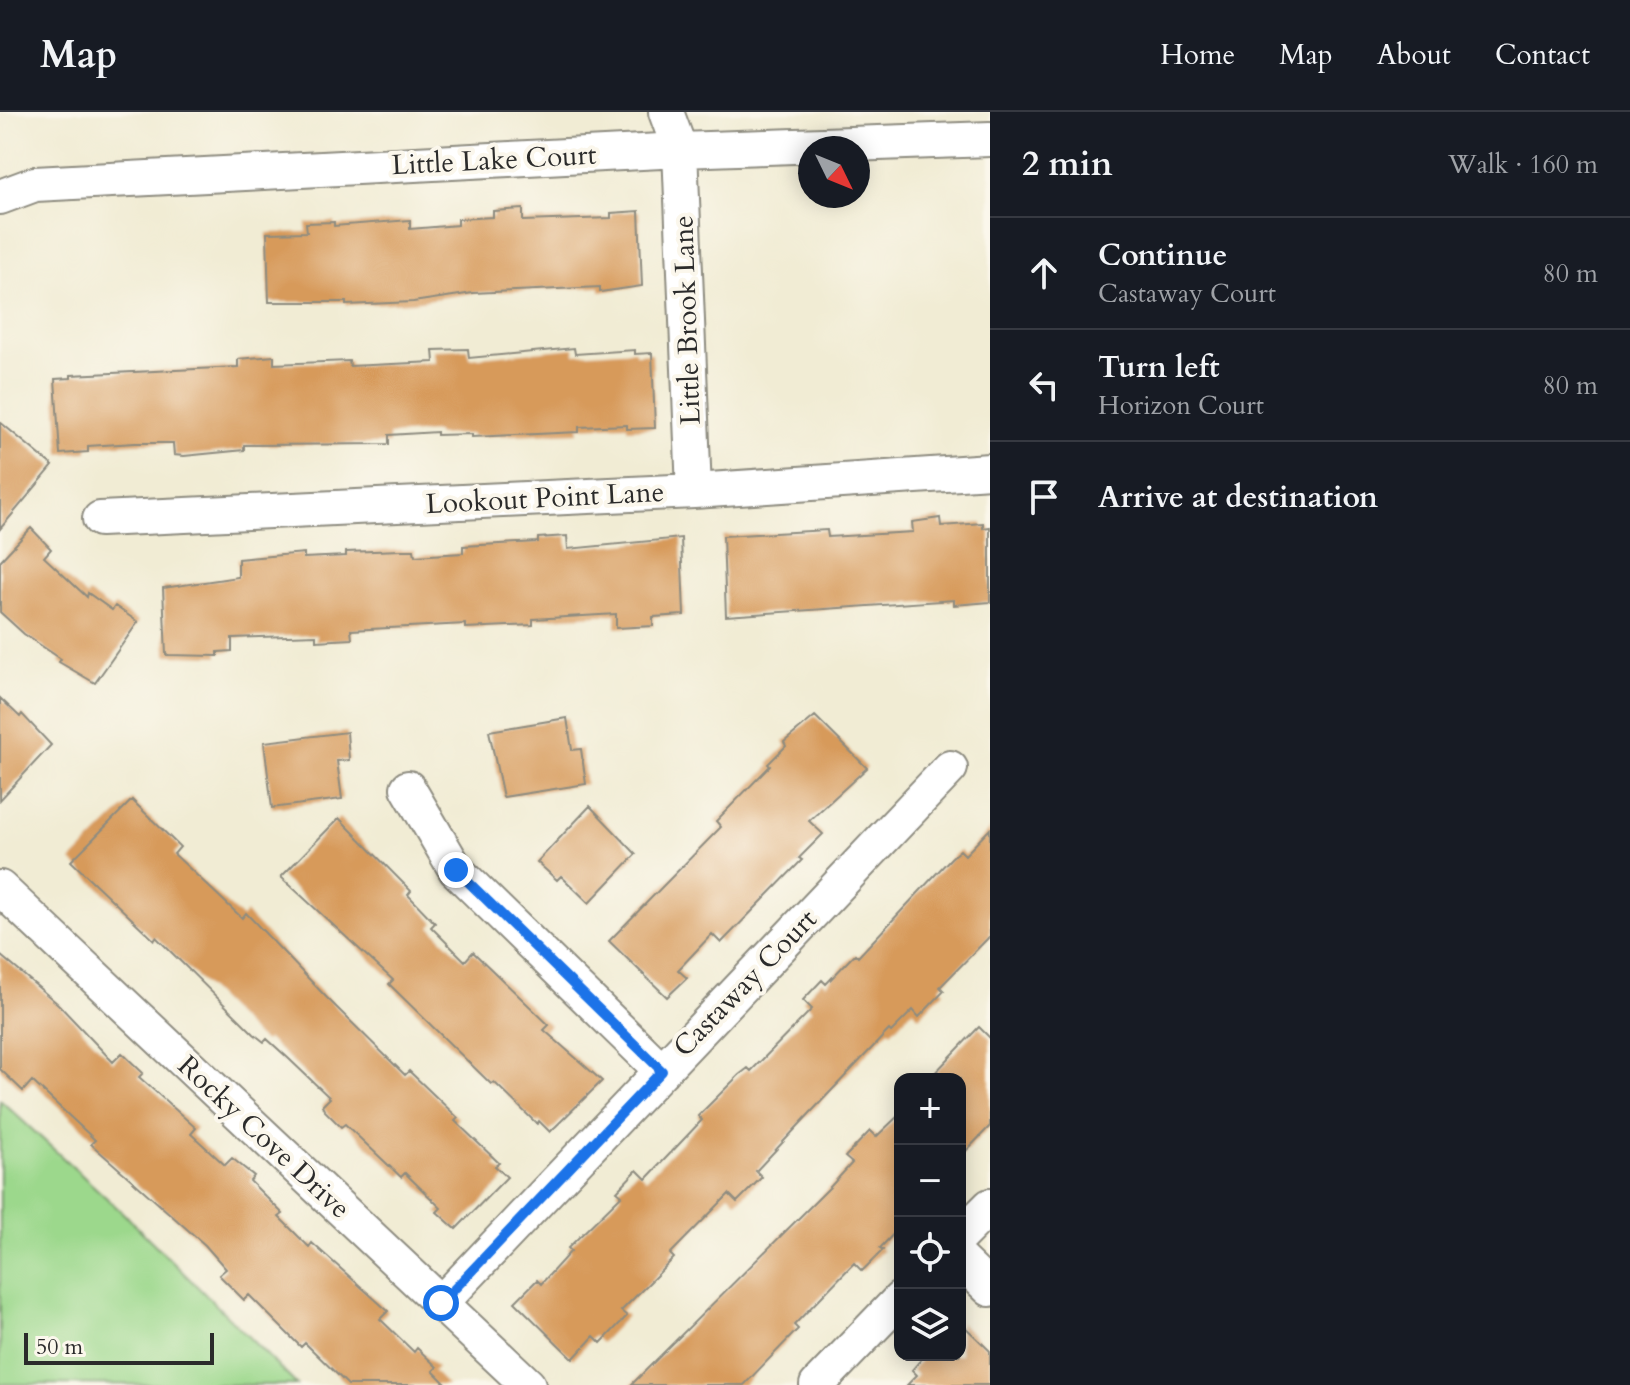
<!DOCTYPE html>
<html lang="en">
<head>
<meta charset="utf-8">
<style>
	:root { --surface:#171b24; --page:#20242c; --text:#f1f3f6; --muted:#9ea1a6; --line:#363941 }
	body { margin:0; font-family:Cardo,serif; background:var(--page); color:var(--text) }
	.controls { position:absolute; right:24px; bottom:24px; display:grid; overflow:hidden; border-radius:16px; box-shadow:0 4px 20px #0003 }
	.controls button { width:72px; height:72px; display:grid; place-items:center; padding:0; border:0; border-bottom:2px solid var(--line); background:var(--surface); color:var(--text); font:40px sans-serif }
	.compass { position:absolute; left:798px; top:24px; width:72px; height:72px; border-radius:50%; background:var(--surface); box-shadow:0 4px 20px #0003; rotate:133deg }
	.scale { position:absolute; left:24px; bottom:20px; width:190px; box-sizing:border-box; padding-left:8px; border:4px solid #2b2b2b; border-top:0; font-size:22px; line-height:28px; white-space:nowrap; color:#2b2b2b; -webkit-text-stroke:6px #fbf7ec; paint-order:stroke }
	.stop { position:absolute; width:24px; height:24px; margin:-18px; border:6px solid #1a73e8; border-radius:50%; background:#fff }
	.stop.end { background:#1a73e8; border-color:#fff; box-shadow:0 2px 8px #0008 }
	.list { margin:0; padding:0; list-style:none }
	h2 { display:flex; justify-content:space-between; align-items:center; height:104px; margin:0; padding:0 32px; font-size:34px }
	h2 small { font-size:26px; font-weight:400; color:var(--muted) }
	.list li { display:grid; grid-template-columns:52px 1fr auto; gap:24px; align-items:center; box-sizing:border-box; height:112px; padding:0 32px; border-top:2px solid var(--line) }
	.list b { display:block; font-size:30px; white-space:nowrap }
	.list p { margin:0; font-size:26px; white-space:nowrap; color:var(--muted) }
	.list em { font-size:26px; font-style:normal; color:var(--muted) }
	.icon { flex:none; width:44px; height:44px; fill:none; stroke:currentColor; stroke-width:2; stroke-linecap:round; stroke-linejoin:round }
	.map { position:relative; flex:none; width:990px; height:1273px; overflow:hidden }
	header { display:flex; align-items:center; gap:48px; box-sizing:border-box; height:112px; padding:0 40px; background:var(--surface); border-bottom:2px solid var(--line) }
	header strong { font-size:38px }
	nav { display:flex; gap:44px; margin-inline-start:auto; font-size:28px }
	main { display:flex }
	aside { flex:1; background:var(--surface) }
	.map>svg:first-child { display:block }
	.green { fill:#9cd88c; stroke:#64825c; stroke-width:2 }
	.building { fill:#d79a5a }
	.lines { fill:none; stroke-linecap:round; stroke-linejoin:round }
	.minor-casing { stroke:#8e8c80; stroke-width:38 }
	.minor { stroke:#fff; stroke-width:34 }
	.route { stroke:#1a73e8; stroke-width:10 }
	.labels { text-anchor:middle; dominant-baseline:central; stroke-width:8; stroke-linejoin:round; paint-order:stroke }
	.street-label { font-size:28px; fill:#2b2b2b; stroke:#fbf7ec }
</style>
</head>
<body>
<header>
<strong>Map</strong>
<nav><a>Home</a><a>Map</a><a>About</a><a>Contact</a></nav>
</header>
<main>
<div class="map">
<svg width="990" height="1273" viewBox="0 0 990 1273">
	<rect width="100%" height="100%" fill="#fbf7ec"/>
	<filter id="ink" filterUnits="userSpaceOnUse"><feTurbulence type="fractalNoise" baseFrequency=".0125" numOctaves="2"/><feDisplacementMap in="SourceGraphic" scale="16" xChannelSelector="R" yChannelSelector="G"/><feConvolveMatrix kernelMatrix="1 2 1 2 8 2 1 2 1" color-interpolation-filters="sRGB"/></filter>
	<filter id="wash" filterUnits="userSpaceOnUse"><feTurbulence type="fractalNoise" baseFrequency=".006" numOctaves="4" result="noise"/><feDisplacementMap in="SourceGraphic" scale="32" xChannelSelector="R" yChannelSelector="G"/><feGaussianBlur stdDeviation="1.8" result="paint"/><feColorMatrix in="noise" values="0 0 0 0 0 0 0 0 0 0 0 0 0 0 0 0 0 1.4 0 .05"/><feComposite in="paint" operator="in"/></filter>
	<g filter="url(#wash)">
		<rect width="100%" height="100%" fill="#f1ecd4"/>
		<path class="green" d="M 0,988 L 123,1101 L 297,1273 L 0,1272 Z"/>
		<g id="blocks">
			<path class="building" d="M 523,97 L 523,109 L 611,106 L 611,101 L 639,99 L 642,174 L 600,180 L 600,175 L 473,181 L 413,190 L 346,193 L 346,190 L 269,190 L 267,121 L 307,120 L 306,111 L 334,110 L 334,114 L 410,108 L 410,117 L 458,113 L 458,107 L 493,105 L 493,99 Z
				M 574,236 L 575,242 L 635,238 L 635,242 L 652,241 L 655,316 L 627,317 L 627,313 L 579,315 L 579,320 L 472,325 L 472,322 L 437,323 L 437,320 L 389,323 L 389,332 L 244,333 L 244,338 L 184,344 L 174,343 L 173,331 L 135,331 L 88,334 L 88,340 L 60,342 L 55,267 L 71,266 L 71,263 L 238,255 L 238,247 L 274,244 L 274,252 L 349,249 L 350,254 L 434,250 L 433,238 L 468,237 L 469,246 Z
				M 0,310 L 53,354 L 0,417 Z
				M 940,406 L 941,414 L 983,411 L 983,416 L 990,415 L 990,490 L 954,493 L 954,488 L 726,504 L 723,424 L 827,418 L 828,425 L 913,420 L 912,410 Z
				M 31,416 L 51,437 L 44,445 L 87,485 L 88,481 L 112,498 L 115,494 L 138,510 L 95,571 L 59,550 L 61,547 L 24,522 L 0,500 L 0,449 Z
				M 567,424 L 568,437 L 681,426 L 684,503 L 653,505 L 653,514 L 616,516 L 616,502 L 533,507 L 533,513 L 465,516 L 465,512 L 351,518 L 352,527 L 316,529 L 316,523 L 232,526 L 232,539 L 218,540 L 218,544 L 166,543 L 163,476 L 238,465 L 238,447 L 304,441 L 304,446 L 346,444 L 346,440 L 402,438 L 414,438 L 415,444 L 463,441 L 463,434 L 538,430 L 538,426 Z
				M 0,586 L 20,605 L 22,602 L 51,633 L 0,688 Z
				M 815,604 L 867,656 L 809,709 L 823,722 L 799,746 L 802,748 L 721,831 L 712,822 L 678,858 L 687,866 L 667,885 L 609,829 L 721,715 L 716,709 L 770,654 L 768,652 L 786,634 L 784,630 Z
				M 567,606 L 572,638 L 581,637 L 586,672 L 503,685 L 489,619 Z
				M 347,620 L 349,648 L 337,649 L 342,687 L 272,696 L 264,630 Z
				M 132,688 L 180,735 L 174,742 L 242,806 L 246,801 L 327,886 L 405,963 L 409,959 L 458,1006 L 455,1009 L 499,1051 L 495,1054 L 507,1065 L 456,1117 L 437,1100 L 441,1096 L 405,1061 L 401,1065 L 345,1012 L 341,1015 L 324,998 L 322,994 L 330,986 L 288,946 L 267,927 L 264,930 L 254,922 L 156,825 L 154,828 L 71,749 Z
				M 590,694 L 636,742 L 589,791 L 561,764 L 557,768 L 537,750 Z
				M 339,706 L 411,779 L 408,783 L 435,811 L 431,815 L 465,849 L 473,840 L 549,913 L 544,918 L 602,969 L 550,1020 L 539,1009 L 537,1012 L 494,970 L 491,972 L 389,872 L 393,868 L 281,765 Z
				M 990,717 L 990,824 L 940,875 L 944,879 L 919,905 L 913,898 L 891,920 L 889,918 L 812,999 L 756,1059 L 762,1065 L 737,1090 L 729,1082 L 670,1142 L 674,1146 L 621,1199 L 627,1204 L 601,1231 L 594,1224 L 573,1247 L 515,1190 L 537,1168 L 541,1172 L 571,1139 L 568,1136 L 622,1083 L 617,1079 L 637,1058 L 646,1067 L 702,1008 L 698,1004 L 739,963 L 748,956 L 751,959 L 812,897 L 803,888 L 822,868 L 826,872 L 855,842 L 858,845 L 951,746 L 960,738 L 965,743 Z
				M 0,843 L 58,892 L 113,950 L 122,941 L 143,961 L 139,965 L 196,1016 L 191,1022 L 225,1053 L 232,1046 L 254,1064 L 250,1069 L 283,1102 L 279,1105 L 309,1135 L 312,1131 L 388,1199 L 380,1207 L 414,1240 L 417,1236 L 437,1255 L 433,1259 L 447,1273 L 348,1273 L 305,1231 L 301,1235 L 249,1183 L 244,1188 L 219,1163 L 226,1157 L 205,1133 L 91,1032 L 95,1028 L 32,969 L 23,979 L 0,957 Z
				M 979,915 L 990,926 L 990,1014 L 960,1045 L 960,967 L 929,967 Z
				M 900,1002 L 900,1115 L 880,1136 L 883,1138 L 862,1159 L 854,1151 L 794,1213 L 798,1217 L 744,1273 L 631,1273 L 831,1074 L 852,1051 L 845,1045 L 870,1019 L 876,1025 Z
				M 960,1210 L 990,1239 L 990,1273 L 907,1273 L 917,1263 L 912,1258 L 925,1243 L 960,1243 Z"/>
		</g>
	</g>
	<g filter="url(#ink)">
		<use href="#blocks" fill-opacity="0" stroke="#8e8c80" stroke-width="2"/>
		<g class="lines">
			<defs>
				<path id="minor" d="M 666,0 L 680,38 L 694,379
					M 0,85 L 35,72 L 680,38 L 990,27
					M 100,407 L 694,379 L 990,359
					M 408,676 L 456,758 L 662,959
					M 0,776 L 528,1273
					M 960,1124 L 990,1094
					M 960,1148 L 990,1177
					M 441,1191 L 950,656
					M 817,1273 L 900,1187"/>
			</defs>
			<use href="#minor" class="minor-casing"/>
			<use href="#minor" class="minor"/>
		</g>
	</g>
	<g class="lines" filter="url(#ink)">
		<path class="route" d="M 441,1191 L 662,959 L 456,758"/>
	</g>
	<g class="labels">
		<g class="street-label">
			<text transform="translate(494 48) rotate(-3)">Little Lake Court</text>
			<text transform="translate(687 208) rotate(-92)">Little Brook Lane</text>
			<text transform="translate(545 386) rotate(-3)">Lookout Point Lane</text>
			<text transform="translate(745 871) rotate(-46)">Castaway Court</text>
			<text transform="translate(264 1025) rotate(43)">Rocky Cove Drive</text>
		</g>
	</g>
</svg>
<div class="controls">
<button>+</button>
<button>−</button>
<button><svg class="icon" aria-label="locate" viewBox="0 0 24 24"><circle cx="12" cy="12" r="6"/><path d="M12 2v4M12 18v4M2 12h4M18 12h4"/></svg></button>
<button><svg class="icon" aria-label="layers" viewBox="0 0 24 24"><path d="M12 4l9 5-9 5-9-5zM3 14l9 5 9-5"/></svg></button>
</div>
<svg class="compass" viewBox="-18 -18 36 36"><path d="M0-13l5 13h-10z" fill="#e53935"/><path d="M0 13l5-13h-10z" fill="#9ea1a6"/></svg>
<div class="scale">50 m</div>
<div class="stop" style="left:441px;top:1191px"></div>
<div class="stop end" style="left:456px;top:758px"></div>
</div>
<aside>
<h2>2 min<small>Walk · 160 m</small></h2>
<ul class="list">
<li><svg class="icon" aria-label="ahead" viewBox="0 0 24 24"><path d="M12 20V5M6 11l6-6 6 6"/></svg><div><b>Continue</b><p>Castaway Court</p></div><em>80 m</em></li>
<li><svg class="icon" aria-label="left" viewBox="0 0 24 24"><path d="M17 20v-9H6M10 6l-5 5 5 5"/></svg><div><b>Turn left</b><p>Horizon Court</p></div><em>80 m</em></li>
<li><svg class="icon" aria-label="arrive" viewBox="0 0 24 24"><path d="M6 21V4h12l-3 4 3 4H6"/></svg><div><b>Arrive at destination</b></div></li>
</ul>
</aside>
</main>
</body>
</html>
